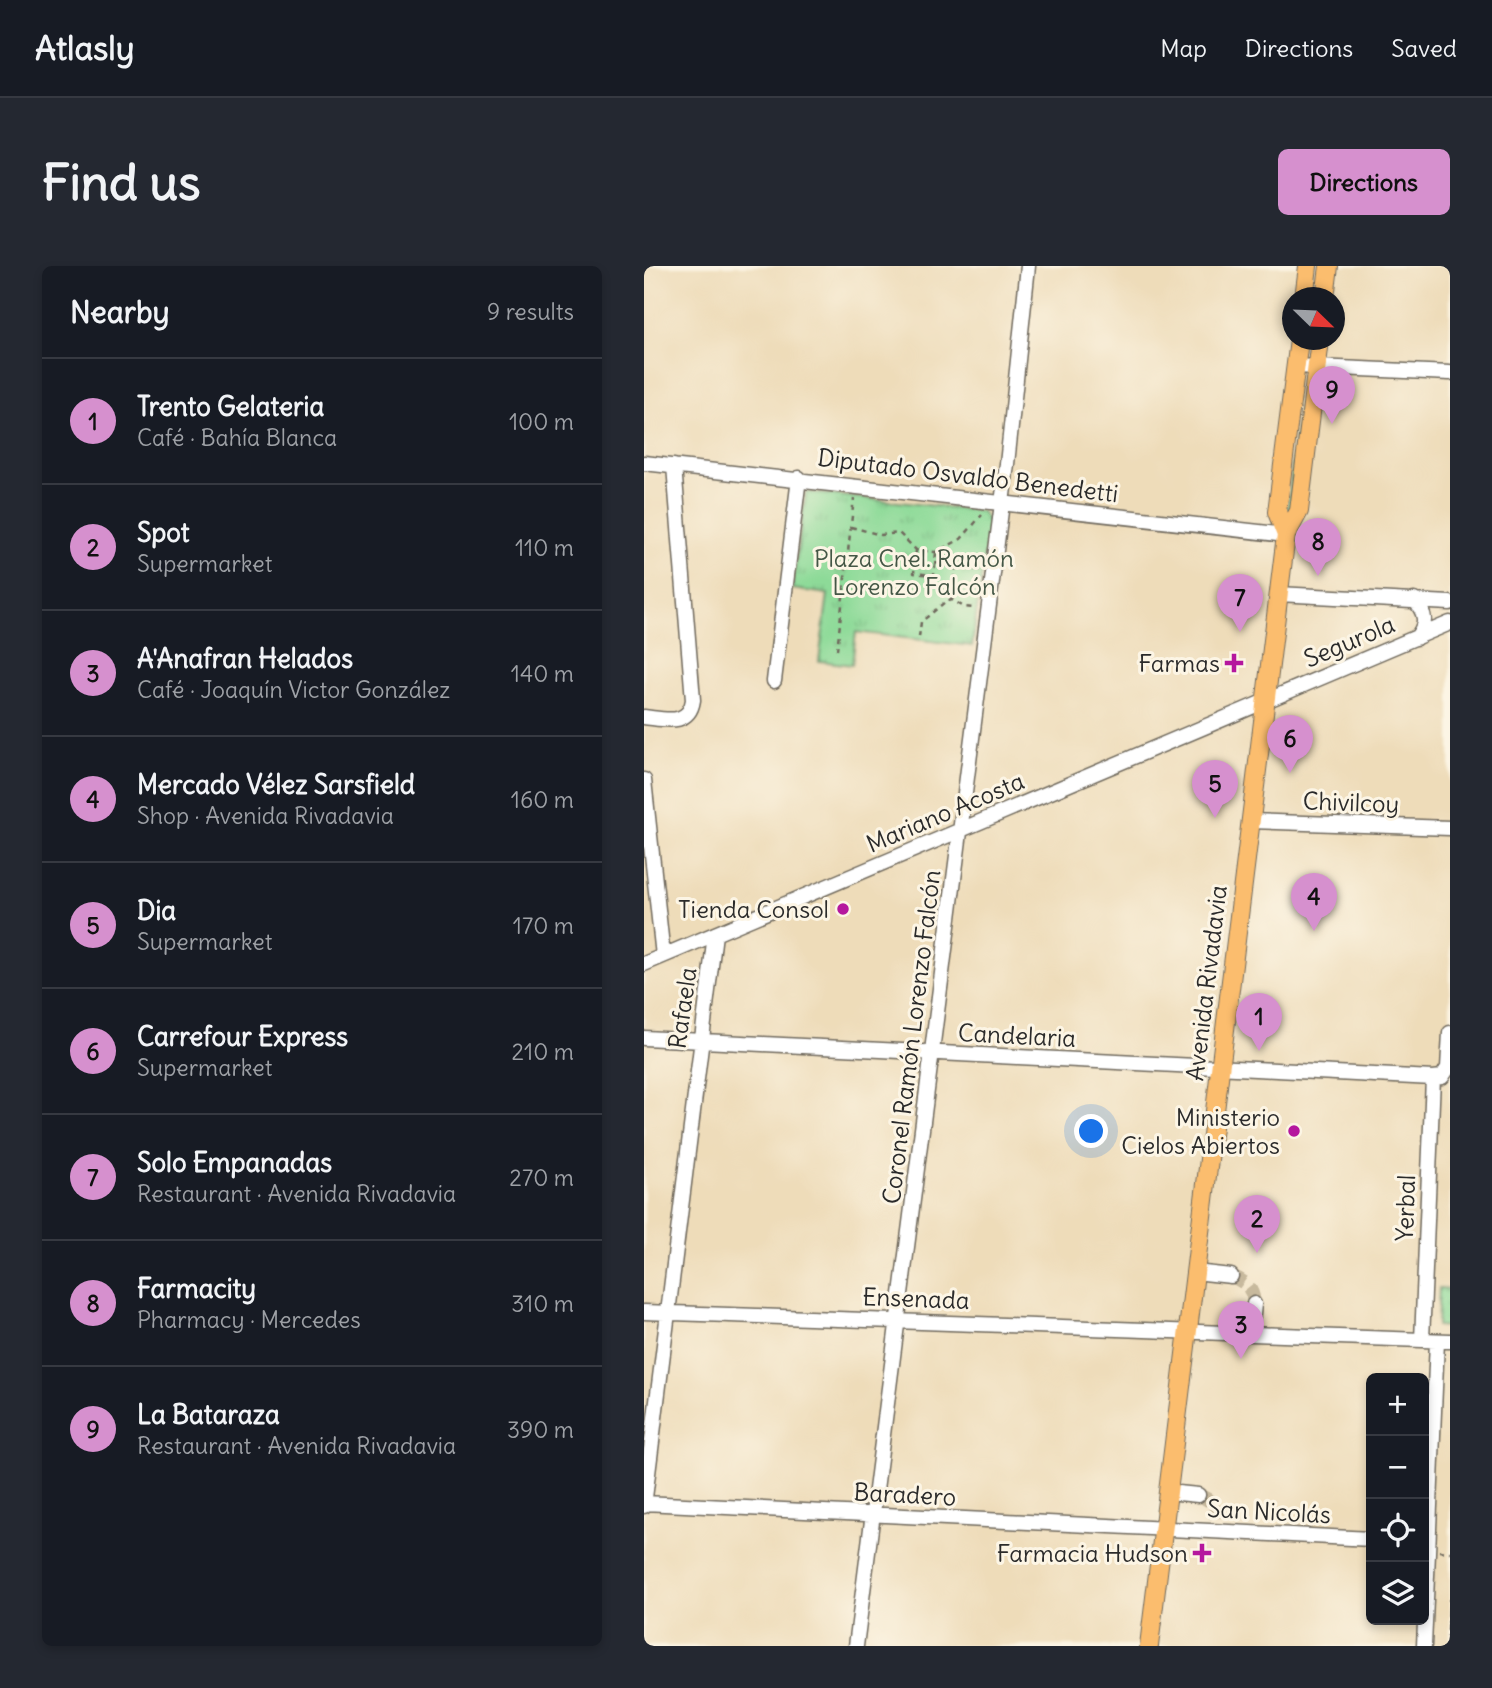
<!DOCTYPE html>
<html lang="en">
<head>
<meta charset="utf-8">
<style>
	:root { --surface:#171b24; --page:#242831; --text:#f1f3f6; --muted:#9ea1a6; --line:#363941; --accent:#d690ce }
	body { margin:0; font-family:Delius,sans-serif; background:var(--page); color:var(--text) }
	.controls { position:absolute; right:21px; bottom:21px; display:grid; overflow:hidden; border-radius:10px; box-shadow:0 4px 10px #0003 }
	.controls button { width:63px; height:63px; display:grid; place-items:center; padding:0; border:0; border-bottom:2px solid var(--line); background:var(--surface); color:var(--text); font:35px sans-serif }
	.compass { position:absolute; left:638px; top:21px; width:63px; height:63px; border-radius:50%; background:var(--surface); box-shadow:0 4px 10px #0003; rotate:113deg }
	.you { position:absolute; left:448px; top:866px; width:24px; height:24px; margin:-18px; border:5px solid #fff; border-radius:50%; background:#1a73e8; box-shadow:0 0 0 10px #1a73e833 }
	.badge { display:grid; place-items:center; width:46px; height:46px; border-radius:50%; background:var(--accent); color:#111; font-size:23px; font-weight:700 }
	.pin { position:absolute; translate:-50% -58px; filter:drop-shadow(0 2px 4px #0008) }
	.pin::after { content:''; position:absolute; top:37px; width:24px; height:21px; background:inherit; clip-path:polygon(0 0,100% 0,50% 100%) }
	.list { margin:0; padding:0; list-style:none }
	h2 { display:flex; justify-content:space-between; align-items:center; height:91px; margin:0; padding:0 28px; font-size:30px }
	h2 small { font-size:23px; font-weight:400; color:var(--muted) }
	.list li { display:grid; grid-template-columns:46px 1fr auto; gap:21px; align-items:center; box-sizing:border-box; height:126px; padding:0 28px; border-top:2px solid var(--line) }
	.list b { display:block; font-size:26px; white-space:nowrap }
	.list p { margin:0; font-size:23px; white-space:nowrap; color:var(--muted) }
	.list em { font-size:23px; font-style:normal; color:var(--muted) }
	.icon { flex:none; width:38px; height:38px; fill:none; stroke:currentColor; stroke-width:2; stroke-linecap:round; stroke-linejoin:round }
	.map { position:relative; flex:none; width:806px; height:1380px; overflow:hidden; border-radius:10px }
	header { display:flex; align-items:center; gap:42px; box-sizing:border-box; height:98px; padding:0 35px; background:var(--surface); border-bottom:2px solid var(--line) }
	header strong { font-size:33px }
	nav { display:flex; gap:38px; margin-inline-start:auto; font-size:24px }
	.intro { display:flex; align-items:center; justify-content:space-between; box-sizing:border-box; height:168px; padding:0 42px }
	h1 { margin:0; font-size:49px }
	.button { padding:18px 32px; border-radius:10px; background:var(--accent); color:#111; font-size:24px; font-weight:700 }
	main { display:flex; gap:42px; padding:0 42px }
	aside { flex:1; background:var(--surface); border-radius:10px; box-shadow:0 4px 10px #0003 }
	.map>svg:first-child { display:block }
	.grass { fill:url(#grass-dots); stroke:#5c8262; stroke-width:2 }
	.park { fill:url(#park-tufts); stroke:#5c8262; stroke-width:2 }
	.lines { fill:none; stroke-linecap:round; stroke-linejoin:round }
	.minor-tunnel { stroke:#c7b99d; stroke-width:14; stroke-dasharray:14 7; stroke-linecap:butt }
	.minor-casing { stroke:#6f695d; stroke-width:17 }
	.major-casing { stroke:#6f695d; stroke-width:20 }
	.path { stroke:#6f695d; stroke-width:2.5; stroke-dasharray:5 5; stroke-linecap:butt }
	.minor { stroke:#fff; stroke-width:14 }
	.major { stroke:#fbbd6e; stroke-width:18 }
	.rail { stroke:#2b2b2b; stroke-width:3.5; stroke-dasharray:10 5; stroke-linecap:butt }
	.poi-dot { fill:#b5179e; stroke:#fcf5e5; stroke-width:2.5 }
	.labels { text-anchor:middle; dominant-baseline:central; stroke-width:6; stroke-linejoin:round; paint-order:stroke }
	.street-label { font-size:24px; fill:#2b2b2b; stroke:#fcf5e5 }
	.park-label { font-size:24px; fill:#445746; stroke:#fcf5e5 }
	.poi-label { font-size:24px; fill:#2b2b2b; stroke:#fcf5e5; text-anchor:end }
</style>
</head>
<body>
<header>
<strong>Atlasly</strong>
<nav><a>Map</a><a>Directions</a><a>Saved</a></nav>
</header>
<div class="intro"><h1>Find us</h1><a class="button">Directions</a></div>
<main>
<aside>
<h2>Nearby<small>9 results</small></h2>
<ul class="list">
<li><span class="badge">1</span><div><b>Trento Gelateria</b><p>Café · Bahía Blanca</p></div><em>100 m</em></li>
<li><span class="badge">2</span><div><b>Spot</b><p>Supermarket</p></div><em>110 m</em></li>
<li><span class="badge">3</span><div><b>A'Anafran Helados</b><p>Café · Joaquín Victor González</p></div><em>140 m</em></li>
<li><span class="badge">4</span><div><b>Mercado Vélez Sarsfield</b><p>Shop · Avenida Rivadavia</p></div><em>160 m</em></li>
<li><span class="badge">5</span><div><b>Dia</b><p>Supermarket</p></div><em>170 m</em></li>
<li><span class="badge">6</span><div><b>Carrefour Express</b><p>Supermarket</p></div><em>210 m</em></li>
<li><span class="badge">7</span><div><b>Solo Empanadas</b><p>Restaurant · Avenida Rivadavia</p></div><em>270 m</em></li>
<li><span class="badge">8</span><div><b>Farmacity</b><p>Pharmacy · Mercedes</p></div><em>310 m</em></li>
<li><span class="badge">9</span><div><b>La Bataraza</b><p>Restaurant · Avenida Rivadavia</p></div><em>390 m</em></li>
</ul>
</aside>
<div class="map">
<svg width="806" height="1380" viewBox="0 0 806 1380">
	<defs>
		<pattern id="grass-dots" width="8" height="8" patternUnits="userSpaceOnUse" patternTransform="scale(1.75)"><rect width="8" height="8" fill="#8dda98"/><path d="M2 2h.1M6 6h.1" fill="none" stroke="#7abb83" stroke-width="1.8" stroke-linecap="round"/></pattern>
		<pattern id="park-tufts" width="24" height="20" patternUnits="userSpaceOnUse" patternTransform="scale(1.75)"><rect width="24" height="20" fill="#8dda98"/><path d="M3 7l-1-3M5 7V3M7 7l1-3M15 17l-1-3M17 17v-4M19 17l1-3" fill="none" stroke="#7abb83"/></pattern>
	</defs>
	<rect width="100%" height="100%" fill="#fcf5e5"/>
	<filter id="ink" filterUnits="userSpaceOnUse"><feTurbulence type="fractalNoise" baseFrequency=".0143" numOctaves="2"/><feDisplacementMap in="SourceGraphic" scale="14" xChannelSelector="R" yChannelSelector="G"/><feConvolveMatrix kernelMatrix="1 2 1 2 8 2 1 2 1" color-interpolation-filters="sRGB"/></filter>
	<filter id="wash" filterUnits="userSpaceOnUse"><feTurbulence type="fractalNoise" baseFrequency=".00686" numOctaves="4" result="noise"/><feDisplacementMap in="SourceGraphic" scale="28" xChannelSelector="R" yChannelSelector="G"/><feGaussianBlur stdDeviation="1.57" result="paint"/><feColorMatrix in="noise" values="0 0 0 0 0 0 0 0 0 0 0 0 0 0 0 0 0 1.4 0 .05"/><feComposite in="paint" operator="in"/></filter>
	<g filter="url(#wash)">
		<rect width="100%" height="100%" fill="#eedcb9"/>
		<path class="grass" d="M 658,122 L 662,123 L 647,244 L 643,244 Z
			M 795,1022 L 806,1023 L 806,1061 L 793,1060 Z"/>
		<path class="park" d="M 162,226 L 337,245 L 345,255 L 328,380 L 212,366 L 208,399 L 175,395 L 184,328 L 148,323 Z"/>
	</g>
	<g filter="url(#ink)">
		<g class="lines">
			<path class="minor-tunnel" d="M 587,1010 C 602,1016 609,1022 610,1038
				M 554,1229 C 567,1234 571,1238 572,1252"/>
			<defs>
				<path id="minor" d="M 651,100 L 806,107
					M 0,197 L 642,269
					M 634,328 L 806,337
					M 770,334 C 782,347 784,358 772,372
					M 130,415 L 155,212
					M 0,451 C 20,453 45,461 49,434 L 30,200
					M 0,514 L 19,690
					M 606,555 L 806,562
					M 0,698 L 806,357
					M 0,772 L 789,812 L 798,811 L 804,802 L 806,767
					M 551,1006 L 587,1010
					M 0,1046 L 806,1075
					M 607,1067 L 610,1038
					M 778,1074 L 789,812
					M 524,1226 L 554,1229
					M 0,1237 L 727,1273
					M 0,1240 L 71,668
					M 212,1380 L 363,198 L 384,0
					M 780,1380 L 793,1075"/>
				<path id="major" d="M 660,32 L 664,0
					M 681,32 L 685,0
					M 642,269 L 633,246 L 655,74
					M 505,1380 L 642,269 L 655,245 L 676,74"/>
			</defs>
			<use href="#minor" class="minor-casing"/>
			<use href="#major" class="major-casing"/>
			<path class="path" d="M 207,261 L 237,269 L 255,267 L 272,284 L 292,286 L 317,273 L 338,249
				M 272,284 L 270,307 L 290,309 L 292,286
				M 291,297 L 336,304
				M 307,334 L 312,300
				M 275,371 L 277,356 L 301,336 L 308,334 L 320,341 L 331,342
				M 193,384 L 210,232
				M 795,1285 L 806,1286"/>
			<use href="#minor" class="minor"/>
			<use href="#major" class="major"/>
			<path class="rail" d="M 804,1380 L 806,1333"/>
		</g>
	</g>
	<g class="poi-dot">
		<path d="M586.5 386.5h7v7h7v7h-7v7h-7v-7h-7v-7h7z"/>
		<circle cx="199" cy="643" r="7"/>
		<circle cx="650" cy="865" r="7"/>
		<path d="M554.5 1276.5h7v7h7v7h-7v7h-7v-7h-7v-7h7z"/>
	</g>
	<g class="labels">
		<g class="street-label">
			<text transform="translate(324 209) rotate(7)">Diputado Osvaldo Benedetti</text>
			<text transform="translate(705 375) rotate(-23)">Segurola</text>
			<text transform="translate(707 536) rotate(2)">Chivilcoy</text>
			<text transform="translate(301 546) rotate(-23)">Mariano Acosta</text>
			<text transform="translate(562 717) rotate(-83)">Avenida Rivadavia</text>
			<text transform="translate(38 742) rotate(-82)">Rafaela</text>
			<text transform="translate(373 769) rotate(3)">Candelaria</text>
			<text transform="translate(267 771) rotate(-83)">Coronel Ramón Lorenzo Falcón</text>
			<text transform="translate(761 942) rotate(-88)">Yerbal</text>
			<text transform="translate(272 1032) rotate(2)">Ensenada</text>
			<text transform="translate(261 1228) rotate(3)">Baradero</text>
			<text transform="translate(625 1245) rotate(3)">San Nicolás</text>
		</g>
		<g class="park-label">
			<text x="270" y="292">Plaza Cnel. Ramón<tspan x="270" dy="28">Lorenzo Falcón</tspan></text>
		</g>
		<g class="poi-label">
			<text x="576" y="397">Farmas</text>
			<text x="185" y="643">Tienda Consol</text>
			<text x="636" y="851">Ministerio<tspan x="636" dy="28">Cielos Abiertos</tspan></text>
			<text x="544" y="1287">Farmacia Hudson</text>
		</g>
	</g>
</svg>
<div class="controls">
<button>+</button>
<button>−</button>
<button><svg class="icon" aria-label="locate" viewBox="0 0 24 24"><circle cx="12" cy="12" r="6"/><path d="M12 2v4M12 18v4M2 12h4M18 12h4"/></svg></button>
<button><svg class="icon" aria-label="layers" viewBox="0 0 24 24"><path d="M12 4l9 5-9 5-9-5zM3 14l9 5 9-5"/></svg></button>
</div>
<svg class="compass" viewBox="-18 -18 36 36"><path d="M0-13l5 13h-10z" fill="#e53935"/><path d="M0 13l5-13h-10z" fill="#9ea1a6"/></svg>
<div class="you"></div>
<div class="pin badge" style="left:615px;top:785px">1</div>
<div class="pin badge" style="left:613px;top:987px">2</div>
<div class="pin badge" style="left:597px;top:1093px">3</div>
<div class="pin badge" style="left:670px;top:665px">4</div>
<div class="pin badge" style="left:571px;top:552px">5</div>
<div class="pin badge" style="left:646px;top:507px">6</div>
<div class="pin badge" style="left:596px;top:366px">7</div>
<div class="pin badge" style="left:674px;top:310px">8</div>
<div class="pin badge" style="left:688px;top:158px">9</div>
</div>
</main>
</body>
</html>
